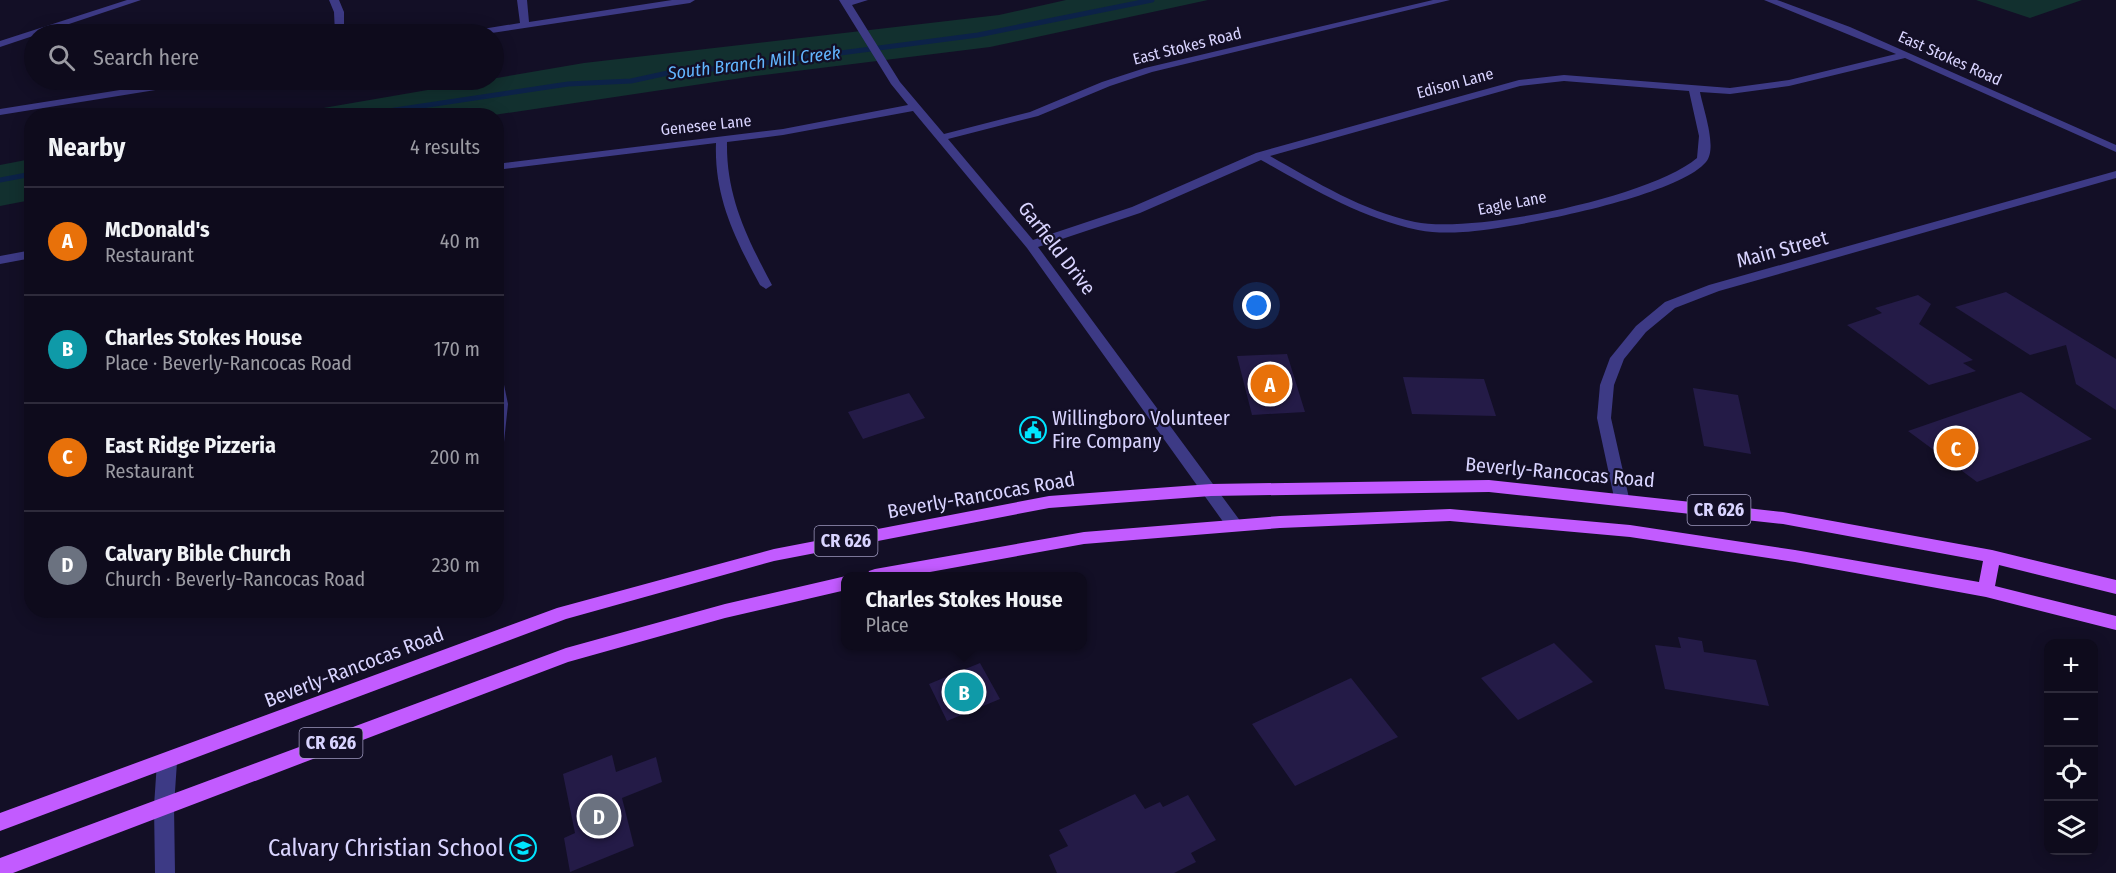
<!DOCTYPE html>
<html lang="en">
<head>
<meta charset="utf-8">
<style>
	:root { --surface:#0e0b1c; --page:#1c1929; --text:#f1f3f6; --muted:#9b9ba3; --line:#2e2b3b; --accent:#ea580c }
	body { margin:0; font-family:"Fira Sans Condensed",sans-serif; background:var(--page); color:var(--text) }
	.controls { position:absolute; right:18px; bottom:18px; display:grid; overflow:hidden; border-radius:12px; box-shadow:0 3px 15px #0003 }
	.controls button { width:54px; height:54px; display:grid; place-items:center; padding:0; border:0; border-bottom:2px solid var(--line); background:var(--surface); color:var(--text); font:30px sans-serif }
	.you { position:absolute; left:1257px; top:306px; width:21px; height:21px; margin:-15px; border:4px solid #fff; border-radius:50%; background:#1a73e8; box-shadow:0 0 0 9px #1a73e833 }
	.badge { display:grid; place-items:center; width:39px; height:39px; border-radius:50%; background:var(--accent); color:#fff; font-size:20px; font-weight:700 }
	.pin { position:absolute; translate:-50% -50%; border:3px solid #fff; box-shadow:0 2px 6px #0006 }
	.popup { position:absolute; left:841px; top:572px; width:246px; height:78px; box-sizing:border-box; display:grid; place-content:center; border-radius:12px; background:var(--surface); filter:drop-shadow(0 2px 4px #0005); font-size:20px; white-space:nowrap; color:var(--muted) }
	.popup b { font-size:22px; color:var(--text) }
	.popup::after { content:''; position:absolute; left:50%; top:100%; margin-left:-12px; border:12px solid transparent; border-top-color:var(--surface) }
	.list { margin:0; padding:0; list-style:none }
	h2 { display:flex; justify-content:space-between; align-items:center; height:78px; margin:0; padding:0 24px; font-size:26px }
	h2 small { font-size:20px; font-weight:400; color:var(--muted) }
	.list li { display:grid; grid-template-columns:39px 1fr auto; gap:18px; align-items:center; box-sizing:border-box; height:108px; padding:0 24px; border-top:2px solid var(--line) }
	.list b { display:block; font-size:22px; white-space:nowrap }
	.list p { margin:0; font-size:20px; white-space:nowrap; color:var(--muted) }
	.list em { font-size:20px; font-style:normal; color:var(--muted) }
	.icon { flex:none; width:33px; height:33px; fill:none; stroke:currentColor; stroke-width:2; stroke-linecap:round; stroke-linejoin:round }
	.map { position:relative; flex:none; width:2116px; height:873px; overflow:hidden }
	.search { position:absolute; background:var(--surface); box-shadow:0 3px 15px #0003; left:24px; top:24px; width:480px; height:66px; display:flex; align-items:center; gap:15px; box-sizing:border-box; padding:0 21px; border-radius:33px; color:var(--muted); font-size:22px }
	.panel { position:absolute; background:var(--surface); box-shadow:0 3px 15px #0003; left:24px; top:108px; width:480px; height:510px; border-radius:24px }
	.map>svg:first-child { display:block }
	.green { fill:#12302f }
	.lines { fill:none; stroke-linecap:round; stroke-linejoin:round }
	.stream { stroke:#0c2248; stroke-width:5 }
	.building { fill:#241b47 }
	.minor { fill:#3d3a85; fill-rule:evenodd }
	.major { fill:#c25bff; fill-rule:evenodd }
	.labels { text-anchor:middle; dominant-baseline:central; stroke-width:4.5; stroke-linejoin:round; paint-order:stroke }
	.far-street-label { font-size:16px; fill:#d9d4ff; stroke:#130f26 }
	.far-water-label { font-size:18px; font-style:italic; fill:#62b6ff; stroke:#130f26 }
	.shield { fill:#130f26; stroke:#9e99be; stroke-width:1.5 }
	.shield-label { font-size:18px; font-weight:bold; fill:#d9d4ff }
	.street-label { font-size:20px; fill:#d9d4ff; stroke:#130f26 }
	.poi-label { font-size:20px; fill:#d9d4ff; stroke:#130f26; text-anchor:start }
	.near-poi-label { font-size:24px; fill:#d9d4ff; stroke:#130f26; text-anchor:end }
</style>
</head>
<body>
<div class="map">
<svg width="2116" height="873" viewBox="0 0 2116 873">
	<rect width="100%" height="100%" fill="#130f26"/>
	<path class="green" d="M 1066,0 L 1208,0 L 990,47 L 755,76 L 494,115 L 277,116 L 584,63 L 999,15 Z
		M 1976,0 L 2082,0 L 2030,18 Z
		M 31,159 L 31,200 L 0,206 L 0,165 Z"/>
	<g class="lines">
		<path class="stream" d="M 355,116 L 568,84 L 631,81 L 677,71 L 726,68 L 978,35 L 1152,0
			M 0,180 L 32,174"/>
	</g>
	<path class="building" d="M 2006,292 L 2116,359 L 2116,410 L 2076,384 L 2066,345 L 2030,355 L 1955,307 Z
		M 1918,295 L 1931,304 L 1919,324 L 1973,360 L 1963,363 L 1976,371 L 1929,385 L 1847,325 L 1882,313 L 1875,308 Z
		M 1287,354 L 1305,412 L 1252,415 L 1237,356 Z
		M 1403,377 L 1484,379 L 1496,416 L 1412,414 Z
		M 1693,388 L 1738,395 L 1751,454 L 1704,446 Z
		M 2021,392 L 2092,439 L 1977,482 L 1908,431 Z
		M 909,393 L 925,418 L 863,439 L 848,412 Z
		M 1678,637 L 1702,641 L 1704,652 L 1756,660 L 1769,706 L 1665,689 L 1655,645 L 1681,648 Z
		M 1554,643 L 1593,682 L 1518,720 L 1481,678 Z
		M 980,663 L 1000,699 L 947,721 L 929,684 Z
		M 1351,678 L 1398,737 L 1295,786 L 1252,724 Z
		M 612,755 L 616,772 L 656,757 L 662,782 L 622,798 L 634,846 L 570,872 L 564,838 L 575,833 L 563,774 Z
		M 1135,794 L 1145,809 L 1160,802 L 1163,807 L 1188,795 L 1216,840 L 1191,853 L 1196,862 L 1174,873 L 1057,873 L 1049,855 L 1068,846 L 1059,830 Z"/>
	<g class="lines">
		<path class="minor" d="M 127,0 L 141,0 L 0,47 L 0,41 Z
			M 329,0 L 339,0 L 344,12 L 344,34 L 335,34 L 334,12 Z
			M 517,0 L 527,0 L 529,22 L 672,0 L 695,0 L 690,3 L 485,34 L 465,34 L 470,31 L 520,23 Z
			M 839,0 L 868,0 L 852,5 L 900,82 L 944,134 L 1030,112 L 1102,82 L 1145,68 L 1433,0 L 1450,0 L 1152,72 L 1110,86 L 1038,116 L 948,139 L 1033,240 L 1132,207 L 1256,153 L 1519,80 L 1564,75 L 1730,88 L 1789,80 L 1896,54 L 1764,0 L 1777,0 L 1850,27 L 2116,145 L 2116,152 L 1905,58 L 1789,86 L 1730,94 L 1700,92 C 1703,109 1718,148 1706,162 C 1677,197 1511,229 1463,232 C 1448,233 1433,233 1418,230 C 1361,218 1311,188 1261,160 L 1140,213 L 1038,247 L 1241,522 L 1243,526 L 1241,530 L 1229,530 L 1027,248 L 913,111 L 783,135 L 727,142 C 726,196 747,238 772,285 L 766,289 L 760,285 C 735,239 714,197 716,143 L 496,170 L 496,164 L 783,129 L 908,105 L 891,84 ZM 1564,81 L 1689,91 L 1699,136 L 1697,158 C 1651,197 1474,234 1415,222 C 1363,211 1316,182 1270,156 L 1520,86 Z
			M 183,80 L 204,80 L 199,83 L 0,115 L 0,109 Z
			M 2116,171 L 2116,178 L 1719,291 L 1675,308 L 1646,332 L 1624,359 L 1614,385 L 1611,418 L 1629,498 L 1627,502 L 1615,502 L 1597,418 L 1600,385 L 1610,358 L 1636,326 L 1665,302 L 1709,285 Z
			M 32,250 L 32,258 L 0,264 L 0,256 Z
			M 496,375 L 503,380 L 508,404 L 504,442 L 496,447 Z
			M 167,753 L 174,756 L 177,762 L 174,806 L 175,873 L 155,873 L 154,806 L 157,762 L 160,756 Z"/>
		<path class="major" d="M 1489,480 L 1783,512 L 1992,550 L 2116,580 L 2116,594 L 1999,565 L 1995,586 L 2116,616 L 2116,630 L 1986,597 L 1795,562 L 1630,537 L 1450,521 L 1280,528 L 1084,544 L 908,576 L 867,576 L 869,571 L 875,569 L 1084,532 L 1280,516 L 1450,509 L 1630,525 L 1795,550 L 1979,582 L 1983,561 L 1783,524 L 1489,492 L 1211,496 L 1049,508 L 774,561 L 566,619 L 0,831 L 0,813 L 557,608 L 774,549 L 1049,496 L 1211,484 Z
			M 846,576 L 846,590 L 725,618 L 568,662 L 13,873 L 0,873 L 0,858 L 566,648 L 725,604 Z"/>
	</g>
	<defs>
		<symbol id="civic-ring" viewBox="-11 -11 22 22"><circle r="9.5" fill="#130f26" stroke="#00e5ff" stroke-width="1.5"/><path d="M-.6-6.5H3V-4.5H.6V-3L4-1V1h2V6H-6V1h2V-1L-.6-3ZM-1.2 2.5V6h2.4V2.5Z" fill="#00e5ff"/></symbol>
		<symbol id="school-ring" viewBox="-11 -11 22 22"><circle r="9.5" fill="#130f26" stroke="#00e5ff" stroke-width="1.5"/><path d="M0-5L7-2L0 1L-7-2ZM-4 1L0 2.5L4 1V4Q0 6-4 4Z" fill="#00e5ff"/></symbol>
	</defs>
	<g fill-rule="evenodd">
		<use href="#civic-ring" x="1018" y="415" width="30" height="30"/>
		<use href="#school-ring" x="508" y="833" width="30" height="30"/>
	</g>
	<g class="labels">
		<g class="far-street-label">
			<text transform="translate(1187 46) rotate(-14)">East Stokes Road</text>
			<text transform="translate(1950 58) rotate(24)">East Stokes Road</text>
			<text transform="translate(1455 83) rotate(-15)">Edison Lane</text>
			<text transform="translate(706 125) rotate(-6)">Genesee Lane</text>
			<text transform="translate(1512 203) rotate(-11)">Eagle Lane</text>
		</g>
		<g class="far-water-label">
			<text transform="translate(754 63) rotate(-7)">South Branch Mill Creek</text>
		</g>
		<g class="shield">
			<rect x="1687.5" y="495" width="63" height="30" rx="4.5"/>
			<rect x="814.5" y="526" width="63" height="30" rx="4.5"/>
			<rect x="299.5" y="728" width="63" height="30" rx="4.5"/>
		</g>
		<g class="shield-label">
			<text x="1719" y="510">CR 626</text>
			<text x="846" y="541">CR 626</text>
			<text x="331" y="743">CR 626</text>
		</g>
		<g class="street-label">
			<text transform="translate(1057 248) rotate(52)">Garfield Drive</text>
			<text transform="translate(1782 249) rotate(-15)">Main Street</text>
			<text transform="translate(1560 472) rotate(5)">Beverly-Rancocas Road</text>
			<text transform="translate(981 495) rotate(-10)">Beverly-Rancocas Road</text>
			<text transform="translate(354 667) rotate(-21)">Beverly-Rancocas Road</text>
		</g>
		<g class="poi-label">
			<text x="1052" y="418">Willingboro Volunteer<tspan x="1052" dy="23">Fire Company</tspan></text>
		</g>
		<g class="near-poi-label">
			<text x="504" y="848">Calvary Christian School</text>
		</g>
	</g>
</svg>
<div class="controls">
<button>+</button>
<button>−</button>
<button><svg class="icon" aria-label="locate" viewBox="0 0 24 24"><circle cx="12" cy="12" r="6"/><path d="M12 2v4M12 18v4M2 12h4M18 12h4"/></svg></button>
<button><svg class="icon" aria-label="layers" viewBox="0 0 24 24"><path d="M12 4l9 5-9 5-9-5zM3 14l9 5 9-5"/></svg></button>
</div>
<div class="you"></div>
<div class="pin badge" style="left:1270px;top:384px;background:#e8710a">A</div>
<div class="pin badge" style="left:964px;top:692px;background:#0f9aa8">B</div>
<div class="popup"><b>Charles Stokes House</b>Place</div>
<div class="pin badge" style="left:1956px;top:448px;background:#e8710a">C</div>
<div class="pin badge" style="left:599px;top:816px;background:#6b7280">D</div>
<div class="search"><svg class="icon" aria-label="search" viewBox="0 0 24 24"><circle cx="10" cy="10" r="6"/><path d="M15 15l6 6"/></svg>Search here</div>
<section class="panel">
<h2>Nearby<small>4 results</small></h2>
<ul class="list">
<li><span class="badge" style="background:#e8710a">A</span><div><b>McDonald's</b><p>Restaurant</p></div><em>40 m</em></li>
<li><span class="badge" style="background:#0f9aa8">B</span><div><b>Charles Stokes House</b><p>Place · Beverly-Rancocas Road</p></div><em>170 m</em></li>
<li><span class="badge" style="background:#e8710a">C</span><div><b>East Ridge Pizzeria</b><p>Restaurant</p></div><em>200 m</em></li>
<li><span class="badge" style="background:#6b7280">D</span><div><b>Calvary Bible Church</b><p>Church · Beverly-Rancocas Road</p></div><em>230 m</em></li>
</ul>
</section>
</div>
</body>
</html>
